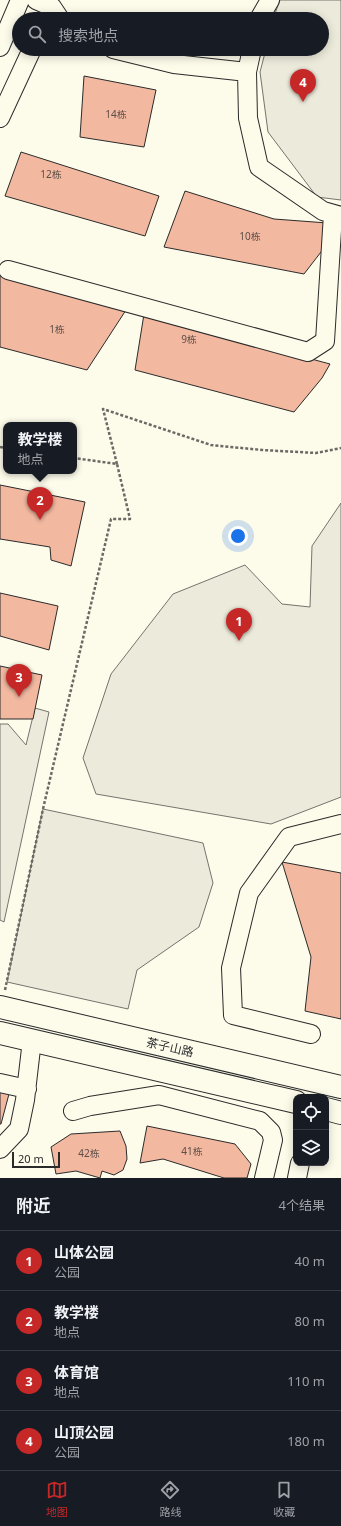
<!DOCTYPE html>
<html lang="zh">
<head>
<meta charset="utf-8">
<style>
	:root { --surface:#171b24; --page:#242831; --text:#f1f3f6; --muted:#9ea1a6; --line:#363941; --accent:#c62828 }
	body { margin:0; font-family:"Noto Sans","Noto Sans SC",sans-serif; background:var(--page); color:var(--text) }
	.controls { position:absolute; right:12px; bottom:12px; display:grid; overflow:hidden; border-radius:8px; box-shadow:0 2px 10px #0003 }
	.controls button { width:36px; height:36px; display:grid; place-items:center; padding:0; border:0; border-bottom:1px solid var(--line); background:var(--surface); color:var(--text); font:20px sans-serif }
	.scale { position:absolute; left:12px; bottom:10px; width:48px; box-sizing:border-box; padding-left:4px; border:2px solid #2b2b2b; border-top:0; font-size:11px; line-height:14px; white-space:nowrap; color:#2b2b2b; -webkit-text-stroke:3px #fdfbea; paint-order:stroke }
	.you { position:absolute; left:238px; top:536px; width:14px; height:14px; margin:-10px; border:3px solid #fff; border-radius:50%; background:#1a73e8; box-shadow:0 0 0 6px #1a73e833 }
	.badge { display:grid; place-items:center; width:26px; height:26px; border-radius:50%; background:var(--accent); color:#fff; font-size:13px; font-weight:700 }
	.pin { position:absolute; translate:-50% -33px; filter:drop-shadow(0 1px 2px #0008) }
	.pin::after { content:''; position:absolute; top:21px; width:14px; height:12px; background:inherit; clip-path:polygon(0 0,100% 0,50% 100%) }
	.popup { position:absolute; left:3px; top:422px; width:74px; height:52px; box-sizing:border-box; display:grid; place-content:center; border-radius:8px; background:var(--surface); filter:drop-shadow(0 1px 3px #0005); font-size:13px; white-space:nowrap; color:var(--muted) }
	.popup b { font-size:15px; color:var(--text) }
	.popup::after { content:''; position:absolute; left:50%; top:100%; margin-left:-8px; border:8px solid transparent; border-top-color:var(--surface) }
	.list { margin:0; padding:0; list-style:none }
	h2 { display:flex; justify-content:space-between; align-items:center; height:52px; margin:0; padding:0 16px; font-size:17px }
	h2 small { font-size:13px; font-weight:400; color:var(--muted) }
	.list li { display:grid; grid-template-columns:26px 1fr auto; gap:12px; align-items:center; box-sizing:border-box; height:60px; padding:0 16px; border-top:1px solid var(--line) }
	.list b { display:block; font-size:15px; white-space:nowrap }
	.list p { margin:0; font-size:13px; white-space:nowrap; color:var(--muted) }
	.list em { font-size:13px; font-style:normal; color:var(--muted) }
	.icon { flex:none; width:22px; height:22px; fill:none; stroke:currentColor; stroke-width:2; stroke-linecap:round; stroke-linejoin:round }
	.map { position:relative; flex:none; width:341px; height:1178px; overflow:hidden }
	.search { position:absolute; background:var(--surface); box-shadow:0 2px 10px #0003; left:12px; right:12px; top:12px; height:44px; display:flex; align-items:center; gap:10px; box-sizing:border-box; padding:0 14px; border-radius:22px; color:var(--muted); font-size:15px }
	.sheet { height:292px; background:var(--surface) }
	nav { display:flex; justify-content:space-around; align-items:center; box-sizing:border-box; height:56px; border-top:1px solid var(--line); background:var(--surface); font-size:11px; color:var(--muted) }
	nav a { display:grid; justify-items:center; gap:2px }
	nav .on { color:var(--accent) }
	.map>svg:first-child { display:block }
	.green { fill:#ecebdb; stroke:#74746e }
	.parking { fill:#eceadb; stroke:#74746e }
	.building { fill:#f2b8a0; stroke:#2b2b2b }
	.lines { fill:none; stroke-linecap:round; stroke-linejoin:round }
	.minor-casing { stroke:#2b2b2b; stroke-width:20 }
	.major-casing { stroke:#2b2b2b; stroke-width:24 }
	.path { stroke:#6a6964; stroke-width:2.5; stroke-dasharray:3 2; stroke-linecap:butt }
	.minor { stroke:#fdfbea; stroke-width:18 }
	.major { stroke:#fdfbea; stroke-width:22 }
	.labels { text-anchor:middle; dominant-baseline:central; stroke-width:3; stroke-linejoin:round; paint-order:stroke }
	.number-label { font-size:10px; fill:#5d4e48 }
	.street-label { font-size:12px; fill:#2b2b2b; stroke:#fdfbea }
</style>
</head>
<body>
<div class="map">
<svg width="341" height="1178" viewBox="0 0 341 1178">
	<rect width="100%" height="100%" fill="#fdfbea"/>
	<path class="green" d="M 280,0 L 341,0 L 341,200 L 317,197 L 268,132 L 260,72 L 266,49 L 322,49 L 322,19 L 273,19 Z
		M 341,503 L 341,797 L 271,824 L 96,794 L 83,758 L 111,674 L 173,594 L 245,565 L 282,604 L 310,607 L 312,546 Z
		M 35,708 L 49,712 L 4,922 L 0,920 L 0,724 L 8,724 L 26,745 Z"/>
	<path class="parking" d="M 43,809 L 203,843 L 213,883 L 199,927 L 137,970 L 128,1009 L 7,982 Z"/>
	<path class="building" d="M 84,76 L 156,90 L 144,147 L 80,137 Z
		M 21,152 L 159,196 L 145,236 L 5,196 Z
		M 185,191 L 274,219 L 341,224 L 341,226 L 304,274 L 164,247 Z
		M 0,273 L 126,310 L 87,370 L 0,347 Z
		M 144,314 L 330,364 L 322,378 L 294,412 L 135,370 Z
		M 0,485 L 85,502 L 71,566 L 51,560 L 50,547 L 0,539 Z
		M 0,593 L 58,606 L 49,650 L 0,636 Z
		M 0,666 L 42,675 L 33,719 L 0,719 Z
		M 282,862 L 341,873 L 341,1019 L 305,1011 L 311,957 Z
		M 0,1092 L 9,1094 L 1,1124 L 0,1124 Z
		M 147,1126 L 235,1144 L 251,1164 L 247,1178 L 224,1178 L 163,1159 L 140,1163 Z
		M 120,1131 L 126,1146 L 127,1159 L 123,1170 L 114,1175 L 102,1171 L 100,1178 L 76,1171 L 56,1174 L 51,1147 L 71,1134 Z"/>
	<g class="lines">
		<defs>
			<path id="minor" d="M 36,0 L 52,7 L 60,19
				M 259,19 L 270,0
				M 0,47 L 20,0
				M 113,49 L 174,64 L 247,72 L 252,49
				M 247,72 L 248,118 L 259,167 L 323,211 L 341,216
				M 0,118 L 32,49
				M 8,270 L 308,352 L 325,341 L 333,214
				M 311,1034 L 233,1015 L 231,968 L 249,893 L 289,837 L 341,824
				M 0,1083 L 27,1089
				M 73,1111 L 90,1106 L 159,1095 L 260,1121 L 271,1132 L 273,1140 L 264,1178
				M 0,1149 L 19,1129 L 25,1100 L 32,1040
				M 297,1178 L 300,1163"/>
			<path id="major" d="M 0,1007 L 341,1087
				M 0,1033 L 296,1102
				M 326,1109 L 341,1113"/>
		</defs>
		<use href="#minor" class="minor-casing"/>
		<use href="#major" class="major-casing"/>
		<path class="path" d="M 0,447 L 6,448
			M 117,464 L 103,409 L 211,445 L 262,450 L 316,453 L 341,448
			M 5,990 L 43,809 L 111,519 L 130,519 L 117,464 L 74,458"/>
		<use href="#minor" class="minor"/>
		<use href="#major" class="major"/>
	</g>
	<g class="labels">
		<g class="number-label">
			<text x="116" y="114">14栋</text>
			<text x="51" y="174">12栋</text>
			<text x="250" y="236">10栋</text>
			<text x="57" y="329">1栋</text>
			<text x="189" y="339">9栋</text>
			<text x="192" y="1151">41栋</text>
			<text x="89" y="1153">42栋</text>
		</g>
		<g class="street-label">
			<text transform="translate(170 1047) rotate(13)">茶子山路</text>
		</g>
	</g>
</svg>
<div class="controls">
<button><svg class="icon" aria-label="locate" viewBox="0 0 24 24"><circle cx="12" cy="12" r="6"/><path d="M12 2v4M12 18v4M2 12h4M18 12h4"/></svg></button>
<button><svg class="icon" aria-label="layers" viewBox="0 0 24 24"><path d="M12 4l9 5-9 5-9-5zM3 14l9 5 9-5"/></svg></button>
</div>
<div class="scale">20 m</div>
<div class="you"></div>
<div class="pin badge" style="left:239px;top:641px">1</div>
<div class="pin badge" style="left:40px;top:520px">2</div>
<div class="popup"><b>教学楼</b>地点</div>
<div class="pin badge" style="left:19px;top:697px">3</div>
<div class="pin badge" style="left:303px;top:102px">4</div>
<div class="search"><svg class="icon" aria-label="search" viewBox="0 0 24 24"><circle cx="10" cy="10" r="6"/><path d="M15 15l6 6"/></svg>搜索地点</div>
</div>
<section class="sheet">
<h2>附近<small>4个结果</small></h2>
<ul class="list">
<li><span class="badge">1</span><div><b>山体公园</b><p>公园</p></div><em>40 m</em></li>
<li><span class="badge">2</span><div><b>教学楼</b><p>地点</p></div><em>80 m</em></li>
<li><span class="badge">3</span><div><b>体育馆</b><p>地点</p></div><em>110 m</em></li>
<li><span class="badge">4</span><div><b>山顶公园</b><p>公园</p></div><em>180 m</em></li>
</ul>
</section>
<nav>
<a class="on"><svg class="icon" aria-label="map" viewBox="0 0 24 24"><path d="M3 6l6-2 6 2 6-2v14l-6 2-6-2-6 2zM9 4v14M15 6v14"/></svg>地图</a>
<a><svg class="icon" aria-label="directions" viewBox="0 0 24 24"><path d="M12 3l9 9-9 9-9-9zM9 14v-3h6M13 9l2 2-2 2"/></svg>路线</a>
<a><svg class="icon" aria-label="saved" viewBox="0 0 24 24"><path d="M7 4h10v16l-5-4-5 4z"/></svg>收藏</a>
</nav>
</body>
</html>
